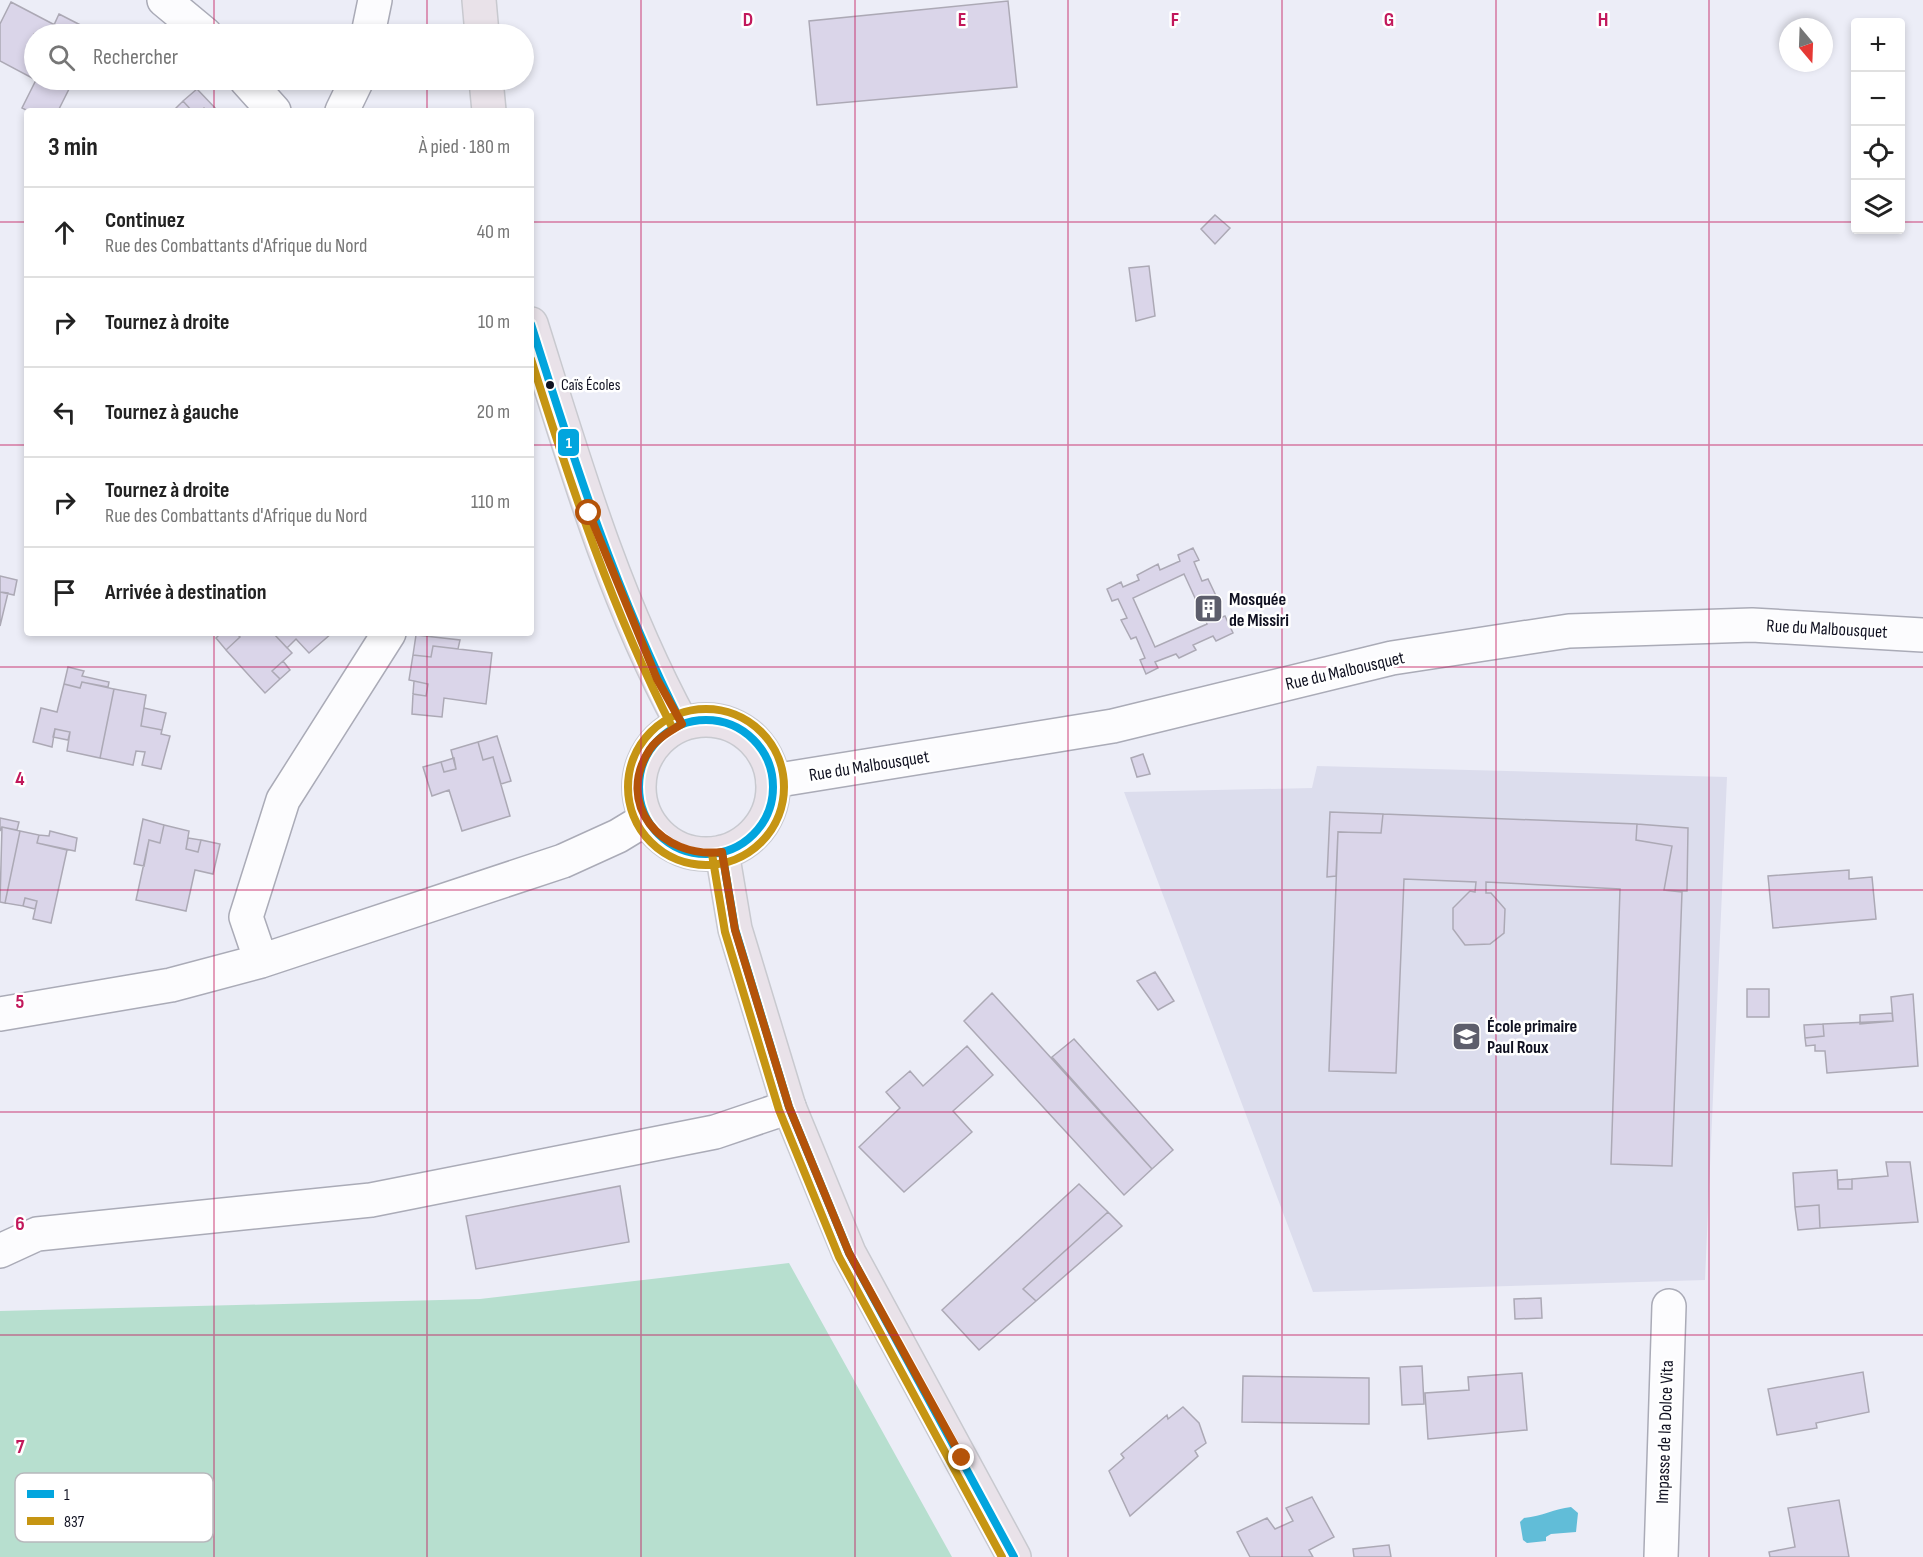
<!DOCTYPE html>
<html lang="fr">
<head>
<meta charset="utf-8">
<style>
	:root { --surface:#fff; --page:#f2f2f2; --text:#222; --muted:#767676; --line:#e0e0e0 }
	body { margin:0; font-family:"Sofia Sans Condensed",sans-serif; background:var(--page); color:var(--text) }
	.controls { position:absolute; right:18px; top:18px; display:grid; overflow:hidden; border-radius:6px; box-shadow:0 3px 9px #0003 }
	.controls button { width:54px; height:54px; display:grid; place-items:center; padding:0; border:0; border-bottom:2px solid var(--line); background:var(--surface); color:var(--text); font:30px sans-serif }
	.compass { position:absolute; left:1779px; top:18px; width:54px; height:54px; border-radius:50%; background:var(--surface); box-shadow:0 3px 9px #0003; rotate:161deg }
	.stop { position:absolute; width:18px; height:18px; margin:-14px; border:4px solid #b45309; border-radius:50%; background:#fff }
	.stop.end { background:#b45309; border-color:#fff; box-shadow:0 2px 6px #0008 }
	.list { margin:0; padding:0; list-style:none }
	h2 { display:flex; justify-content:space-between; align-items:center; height:78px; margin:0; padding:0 24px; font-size:26px }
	h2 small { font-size:20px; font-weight:400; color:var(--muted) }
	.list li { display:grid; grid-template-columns:39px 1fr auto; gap:18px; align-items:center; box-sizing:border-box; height:90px; padding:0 24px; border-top:2px solid var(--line) }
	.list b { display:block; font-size:22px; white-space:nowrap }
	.list p { margin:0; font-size:20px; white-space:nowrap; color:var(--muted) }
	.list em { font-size:20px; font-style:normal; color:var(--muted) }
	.icon { flex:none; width:33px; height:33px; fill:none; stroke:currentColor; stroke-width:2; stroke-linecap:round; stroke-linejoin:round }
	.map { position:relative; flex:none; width:1923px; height:1557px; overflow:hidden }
	.search { position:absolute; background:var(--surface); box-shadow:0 3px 9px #0003; left:24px; top:24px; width:510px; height:66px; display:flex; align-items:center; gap:15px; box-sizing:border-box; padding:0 21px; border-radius:33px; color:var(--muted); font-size:22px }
	.panel { position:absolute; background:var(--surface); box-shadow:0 3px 9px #0003; left:24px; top:108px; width:510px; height:528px; border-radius:6px }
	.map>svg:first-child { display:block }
	.built { fill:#dcdded }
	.green { fill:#b7dfcf }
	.water { fill:#61bdd8 }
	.building { fill:#dad5e9; stroke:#aca9b5; stroke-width:1.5; fill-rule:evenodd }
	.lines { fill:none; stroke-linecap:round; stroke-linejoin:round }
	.minor-casing { stroke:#aaabb7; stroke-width:36 }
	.major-casing { stroke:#c8c9cf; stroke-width:36 }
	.minor { stroke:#fcfcfe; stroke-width:33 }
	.major { stroke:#e9e2e9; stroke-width:33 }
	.bus-1-casing { stroke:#fff; stroke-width:12 }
	.bus-2-casing { stroke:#fff; stroke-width:12 }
	.bus-1 { stroke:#02a5de; stroke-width:8 }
	.bus-2 { stroke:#c69513; stroke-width:8 }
	.route { stroke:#b45309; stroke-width:8 }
	.grid { fill:none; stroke:#c2185b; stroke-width:1.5; stroke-opacity:0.55 }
	.bus-dot { fill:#101121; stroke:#fff; stroke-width:2 }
	.labels { text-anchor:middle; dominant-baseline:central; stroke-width:5; stroke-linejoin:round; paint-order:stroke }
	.bus-label { font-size:16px; fill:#101121; stroke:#fff; text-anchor:start }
	.poi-label { font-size:18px; font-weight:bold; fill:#101121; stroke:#fff; text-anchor:start }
	.street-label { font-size:18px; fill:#101121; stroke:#fff }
	.key { fill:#fff; stroke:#b7b8bc; stroke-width:1.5 }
	.key-label { font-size:16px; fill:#101121 }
	.grid-label { font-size:20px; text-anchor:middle; font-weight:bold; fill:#c2185b; stroke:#fff; stroke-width:5; stroke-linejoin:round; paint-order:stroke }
	.line-badge { stroke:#fff; stroke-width:2 }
	.badge-label { font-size:16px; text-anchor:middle; font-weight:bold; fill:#fff }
</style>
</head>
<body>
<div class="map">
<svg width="1923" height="1557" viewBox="0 0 1923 1557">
	<rect width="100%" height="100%" fill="#ecedf7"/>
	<path class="built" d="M 1317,766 L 1727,777 L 1705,1280 L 1313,1292 L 1124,792 L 1312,788 Z"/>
	<path class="green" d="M 789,1263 L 952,1557 L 0,1557 L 0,1311 L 480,1299 Z"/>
	<path class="water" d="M 1571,1507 L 1578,1513 L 1576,1532 L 1551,1534 L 1546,1537 L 1546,1541 L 1527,1543 L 1523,1540 L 1520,1522 L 1524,1518 C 1543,1516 1554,1509 1571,1507 Z"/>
	<path class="building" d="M 1008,1 L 1017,87 L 817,105 L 809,21 Z
		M 11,2 L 72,34 L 34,34 L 34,79 L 0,61 L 0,24 Z
		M 59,14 L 98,34 L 72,34 L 54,25 Z
		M 36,80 L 61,80 L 59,84 L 69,89 L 58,111 L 28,111 L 22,108 Z
		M 197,89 L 218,111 L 207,111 L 204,108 L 201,111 L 192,111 L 183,101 Z
		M 183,101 L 192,111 L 173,111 Z
		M 1215,215 L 1230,228 L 1215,244 L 1201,229 Z
		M 1149,266 L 1155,316 L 1136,321 L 1129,268 Z
		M 1193,548 L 1199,560 L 1194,562 L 1202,581 L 1208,579 L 1218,600 L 1212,602 L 1220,618 L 1225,616 L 1233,633 L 1216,641 L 1213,636 L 1193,645 L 1196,650 L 1179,658 L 1176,654 L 1155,662 L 1158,668 L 1146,674 L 1140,660 L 1145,658 L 1136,637 L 1131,639 L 1121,620 L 1127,618 L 1118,599 L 1112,601 L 1107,589 L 1121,582 L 1123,587 L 1139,580 L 1137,575 L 1158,564 L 1160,570 L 1180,561 L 1178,555 ZM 1184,574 L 1207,624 L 1155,647 L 1133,598 Z
		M 0,576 L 17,580 L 14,595 L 0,592 Z
		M 0,592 L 8,593 L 0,626 Z
		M 221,633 L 236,633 L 240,637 L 226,650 L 216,638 Z
		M 236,633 L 273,633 L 292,653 L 272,671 L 280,679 L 265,693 L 226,650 L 240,637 Z
		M 273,633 L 332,633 L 309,653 L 296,639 L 287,648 Z
		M 416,635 L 460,640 L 458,649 L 433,646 L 431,657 L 413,655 Z
		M 433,646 L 492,653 L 486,704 L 444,698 L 442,717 L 412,714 L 413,694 L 426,696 L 428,684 L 409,680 L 413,655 L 431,657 Z
		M 283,661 L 290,670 L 280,679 L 272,671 Z
		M 68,667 L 84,671 L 82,676 L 109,682 L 108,687 L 82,682 L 80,688 L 64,684 Z
		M 414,681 L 428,684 L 426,696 L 413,694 Z
		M 82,682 L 114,689 L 100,758 L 67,751 L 70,732 L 55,729 L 52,747 L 33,742 L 41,708 L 57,712 L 64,684 L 80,688 Z
		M 114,689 L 146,695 L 141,726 L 162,730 L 161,734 L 170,736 L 161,769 L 142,765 L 145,752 L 136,751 L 133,765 L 100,758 Z
		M 144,708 L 166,713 L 162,730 L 141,726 Z
		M 55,729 L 70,732 L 68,740 L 53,737 Z
		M 497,736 L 511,781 L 501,784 L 493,757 L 483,760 L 478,742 Z
		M 478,742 L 483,760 L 493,757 L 510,816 L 462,831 L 449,790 L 432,796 L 423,767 L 441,762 L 444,772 L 456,769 L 451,750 Z
		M 1143,754 L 1150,774 L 1137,777 L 1131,758 Z
		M 454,758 L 456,769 L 444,772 L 441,762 Z
		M 1330,812 L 1383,814 L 1381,833 L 1338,832 L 1336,876 L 1327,877 Z
		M 1383,814 L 1637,824 L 1636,840 L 1672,846 L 1664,890 L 1682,892 L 1672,1166 L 1611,1164 L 1620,889 L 1486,882 L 1486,893 L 1491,893 L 1505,909 L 1504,933 L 1490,944 L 1465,945 L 1453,929 L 1453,908 L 1470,891 L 1475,892 L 1476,882 L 1404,879 L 1396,1073 L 1329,1071 L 1338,832 L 1381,833 Z
		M 0,818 L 19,822 L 17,830 L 2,827 L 0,831 Z
		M 143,819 L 164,825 L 160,843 L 149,840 L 144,866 L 134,864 Z
		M 1637,824 L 1688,828 L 1687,891 L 1664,890 L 1672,846 L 1636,840 Z
		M 164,825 L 189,831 L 186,849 L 198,852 L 201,840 L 220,844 L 213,874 L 195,870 L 186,911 L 136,900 L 149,840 L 160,843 Z
		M 2,827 L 20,831 L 5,903 L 0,902 Z
		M 20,831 L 39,835 L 37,843 L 67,850 L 51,923 L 33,919 L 37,901 L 25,898 L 23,906 L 5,903 Z
		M 50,831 L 77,838 L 75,851 L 37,843 L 39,835 L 49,836 Z
		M 188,838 L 201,840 L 198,852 L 186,849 Z
		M 1849,870 L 1849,879 L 1872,877 L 1876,919 L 1773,928 L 1768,876 Z
		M 25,898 L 37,901 L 35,909 L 23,906 Z
		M 1155,972 L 1174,1001 L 1158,1010 L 1137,981 Z
		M 1747,989 L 1769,989 L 1769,1017 L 1747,1017 Z
		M 992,993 L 1152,1169 L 1124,1195 L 964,1021 Z
		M 1913,994 L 1918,1066 L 1827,1073 L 1825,1051 L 1815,1051 L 1815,1045 L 1806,1046 L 1805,1038 L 1824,1036 L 1823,1024 L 1893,1021 L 1891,997 Z
		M 1892,1013 L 1893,1021 L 1860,1024 L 1860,1015 Z
		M 1823,1024 L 1824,1036 L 1805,1038 L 1804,1025 Z
		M 1074,1039 L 1173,1150 L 1152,1169 L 1052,1057 Z
		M 967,1046 L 993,1075 L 953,1111 L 972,1132 L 904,1192 L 859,1147 L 900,1108 L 886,1092 L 910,1071 L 923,1086 Z
		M 1886,1162 L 1910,1162 L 1918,1222 L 1820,1228 L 1819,1205 L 1795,1207 L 1793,1173 L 1837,1170 L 1838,1189 L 1852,1189 L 1852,1179 L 1888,1176 Z
		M 1852,1179 L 1852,1189 L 1838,1189 L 1838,1180 Z
		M 1079,1184 L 1108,1212 L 1023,1289 L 1036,1301 L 979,1350 L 942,1310 Z
		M 620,1186 L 629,1242 L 476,1269 L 466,1216 Z
		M 1819,1205 L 1820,1228 L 1798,1230 L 1795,1207 Z
		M 1108,1212 L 1122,1226 L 1036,1301 L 1023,1289 Z
		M 1541,1298 L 1542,1318 L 1515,1319 L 1514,1299 Z
		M 1422,1366 L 1424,1404 L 1402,1405 L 1400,1367 Z
		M 1863,1372 L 1869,1412 L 1816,1423 L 1817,1428 L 1777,1435 L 1768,1389 Z
		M 1522,1373 L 1527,1430 L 1428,1439 L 1425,1393 L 1469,1390 L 1468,1377 Z
		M 1243,1376 L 1369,1378 L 1369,1424 L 1242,1422 Z
		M 1183,1407 L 1199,1423 L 1206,1443 L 1195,1451 L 1198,1456 L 1130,1516 L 1109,1471 L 1124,1458 L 1121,1454 L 1167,1415 L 1168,1419 Z
		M 1312,1497 L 1334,1537 L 1309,1550 L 1313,1557 L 1250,1557 L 1237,1532 L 1267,1518 L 1275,1529 L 1293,1521 L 1286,1508 Z
		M 1839,1500 L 1849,1557 L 1770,1557 L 1769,1552 L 1795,1547 L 1788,1508 Z
		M 1389,1545 L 1391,1557 L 1354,1557 L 1353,1549 Z"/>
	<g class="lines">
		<defs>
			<path id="minor" d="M 164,0 L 205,34
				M 368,34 L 375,0
				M 246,80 L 274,111
				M 342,111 L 357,80
				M 773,781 L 1113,726 L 1392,658 L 1569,631 L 1752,625 L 1923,635
				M 261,961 L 246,917 L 283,800 L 389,633
				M 0,1014 L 171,985 L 261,961 L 563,861 L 618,836 L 646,819
				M 0,1251 L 37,1234 L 371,1200 L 715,1132 L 789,1107
				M 1661,1557 L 1669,1306"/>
			<path id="major" d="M 479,0 L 482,34
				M 486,80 L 489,111
				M 531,324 C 574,461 613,597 682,724
				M639 787a67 67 0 1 1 134 0a67 67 0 1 1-134 0Z
				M 722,852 L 735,929 L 789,1107 L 849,1253 L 1014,1557"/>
		</defs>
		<use href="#minor" class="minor-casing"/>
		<use href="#major" class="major-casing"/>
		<use href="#minor" class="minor"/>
		<use href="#major" class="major"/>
		<defs>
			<path id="bus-1" d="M 531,324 C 574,461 617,596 682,724
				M639 787a67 67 0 1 1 134 0a67 67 0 1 1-134 0Z
				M 722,852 L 735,929 L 789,1107 L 849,1253 L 1014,1557"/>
			<path id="bus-2" d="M 531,359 C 571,486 612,610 673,729
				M628 787a78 78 0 1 1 156 0a78 78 0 1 1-156 0Z
				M 712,854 L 725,932 L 779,1110 L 839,1257 L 1002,1557"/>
		</defs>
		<use href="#bus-1" class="bus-1-casing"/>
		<use href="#bus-2" class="bus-2-casing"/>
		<use href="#bus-1" class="bus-1"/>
		<use href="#bus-2" class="bus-2"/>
	</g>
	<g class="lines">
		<path class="route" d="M 589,513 L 657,679 L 682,724 C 670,731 658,738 650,749 C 614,804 661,859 722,852 L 735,930 L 789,1107 L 849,1253 L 962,1458"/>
	</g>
	<path class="grid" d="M 214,0 L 214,34M 427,0 L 427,34M 641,0 L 641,1557M 855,0 L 855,1557M 1068,0 L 1068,1557M 1282,0 L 1282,1557M 1496,0 L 1496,1557M 1709,0 L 1709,1557M 214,80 L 214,111M 427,80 L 427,111M 0,222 L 27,222M 531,222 L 1856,222M 1900,222 L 1923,222M 0,445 L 27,445M 531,445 L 1923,445M 214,633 L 214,1557M 427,633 L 427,1557M 0,667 L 1923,667M 0,890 L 1923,890M 0,1112 L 1923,1112M 0,1335 L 1923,1335"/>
	<defs>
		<symbol id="building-square" viewBox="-11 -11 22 22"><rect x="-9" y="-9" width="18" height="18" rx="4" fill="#5d5e6c" stroke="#fff"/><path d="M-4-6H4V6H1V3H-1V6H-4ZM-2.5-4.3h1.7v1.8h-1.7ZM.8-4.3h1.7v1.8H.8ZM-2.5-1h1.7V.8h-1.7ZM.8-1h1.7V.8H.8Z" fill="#fff"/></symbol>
		<symbol id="school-square" viewBox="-11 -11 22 22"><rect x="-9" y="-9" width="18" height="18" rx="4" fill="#5d5e6c" stroke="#fff"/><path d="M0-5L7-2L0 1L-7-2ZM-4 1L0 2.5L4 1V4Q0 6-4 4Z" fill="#fff"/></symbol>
	</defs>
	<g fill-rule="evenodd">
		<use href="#building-square" x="1192" y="592" width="33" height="33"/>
		<use href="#school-square" x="1450" y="1020" width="33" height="33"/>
	</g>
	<circle class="bus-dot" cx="550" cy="385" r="5"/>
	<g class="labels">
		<g class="bus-label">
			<text x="561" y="385">Caïs Écoles</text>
		</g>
		<g class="poi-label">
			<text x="1229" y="599">Mosquée<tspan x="1229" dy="21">de Missiri</tspan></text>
			<text x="1487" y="1026">École primaire<tspan x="1487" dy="21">Paul Roux</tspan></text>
		</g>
		<g class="street-label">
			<text transform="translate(1827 629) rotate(3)">Rue du Malbousquet</text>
			<text transform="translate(1345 671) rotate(-13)">Rue du Malbousquet</text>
			<text transform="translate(869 766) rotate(-9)">Rue du Malbousquet</text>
			<text transform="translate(1665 1432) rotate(-88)">Impasse de la Dolce Vita</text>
		</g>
	</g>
	<rect x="15" y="1473" width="198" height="69" rx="9" class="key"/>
	<rect x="27" y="1490" width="27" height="8" fill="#02a5de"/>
	<rect x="27" y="1517" width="27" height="8" fill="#c69513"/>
	<g class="key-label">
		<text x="64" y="1500">1</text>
		<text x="64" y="1527">837</text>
	</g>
	<g class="grid-label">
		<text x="748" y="26">D</text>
		<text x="962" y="26">E</text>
		<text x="1175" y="26">F</text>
		<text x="1389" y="26">G</text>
		<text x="1603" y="26">H</text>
		<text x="20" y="785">4</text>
		<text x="20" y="1008">5</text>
		<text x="20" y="1230">6</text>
		<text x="20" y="1453">7</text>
	</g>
	<rect class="line-badge" x="557" y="428" width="23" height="29" rx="6" fill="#02a5de"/>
	<g class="badge-label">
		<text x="569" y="448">1</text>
	</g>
</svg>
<div class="controls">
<button>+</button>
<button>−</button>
<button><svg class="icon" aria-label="locate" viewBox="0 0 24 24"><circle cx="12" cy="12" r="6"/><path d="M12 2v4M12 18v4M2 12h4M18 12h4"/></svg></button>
<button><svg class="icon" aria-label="layers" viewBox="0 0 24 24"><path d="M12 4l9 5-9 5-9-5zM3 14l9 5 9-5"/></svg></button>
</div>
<svg class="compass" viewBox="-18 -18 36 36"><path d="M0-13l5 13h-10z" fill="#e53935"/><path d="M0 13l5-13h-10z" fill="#767676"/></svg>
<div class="stop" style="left:589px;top:513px"></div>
<div class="stop end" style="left:962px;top:1458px"></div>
<div class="search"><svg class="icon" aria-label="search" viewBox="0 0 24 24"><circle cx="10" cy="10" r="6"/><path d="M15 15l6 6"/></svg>Rechercher</div>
<section class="panel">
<h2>3 min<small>À pied · 180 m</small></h2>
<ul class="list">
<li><svg class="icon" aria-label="ahead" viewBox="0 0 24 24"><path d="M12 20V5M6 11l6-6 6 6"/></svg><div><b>Continuez</b><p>Rue des Combattants d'Afrique du Nord</p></div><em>40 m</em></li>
<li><svg class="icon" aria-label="right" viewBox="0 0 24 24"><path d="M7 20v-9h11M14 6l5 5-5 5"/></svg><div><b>Tournez à droite</b></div><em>10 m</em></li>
<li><svg class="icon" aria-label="left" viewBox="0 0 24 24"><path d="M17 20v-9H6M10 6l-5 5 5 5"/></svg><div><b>Tournez à gauche</b></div><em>20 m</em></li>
<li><svg class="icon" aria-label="right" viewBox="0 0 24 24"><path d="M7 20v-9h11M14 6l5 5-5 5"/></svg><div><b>Tournez à droite</b><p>Rue des Combattants d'Afrique du Nord</p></div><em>110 m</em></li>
<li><svg class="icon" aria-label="arrive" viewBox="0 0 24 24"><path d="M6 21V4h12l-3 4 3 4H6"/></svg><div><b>Arrivée à destination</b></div></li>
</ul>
</section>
</div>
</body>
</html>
